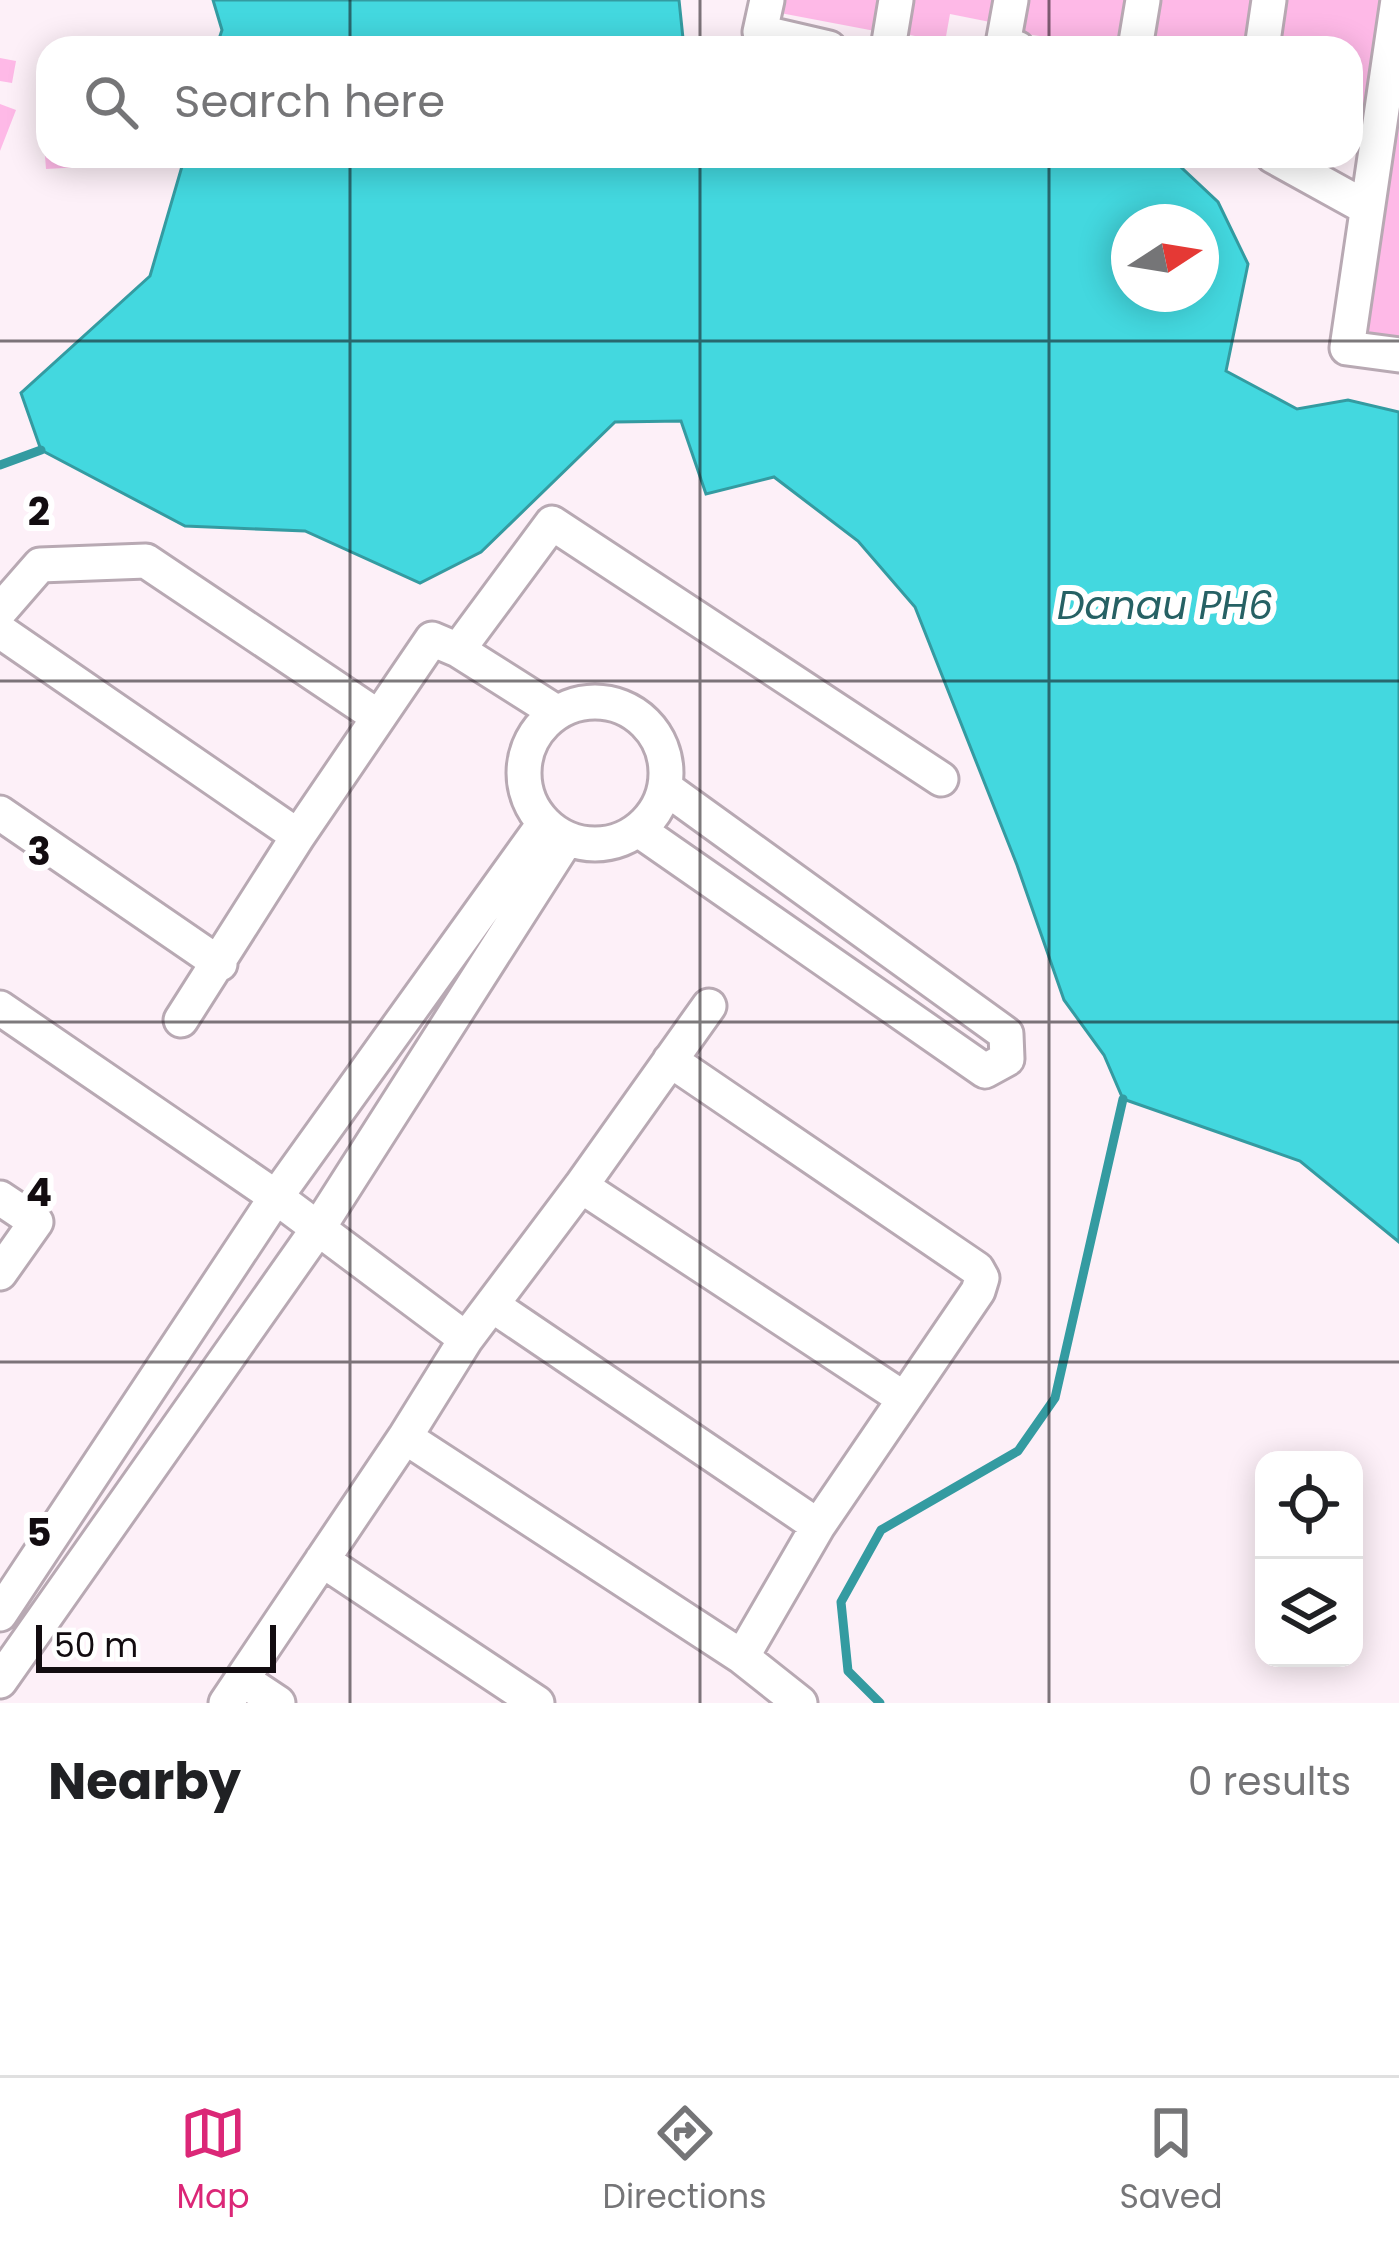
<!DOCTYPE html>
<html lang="en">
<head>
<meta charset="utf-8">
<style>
	:root { --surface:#fff; --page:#f6f6f6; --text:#202124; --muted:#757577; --line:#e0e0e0; --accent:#db2777 }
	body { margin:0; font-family:Poppins,sans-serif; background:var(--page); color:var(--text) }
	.controls { position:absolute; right:36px; bottom:36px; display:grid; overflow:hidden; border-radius:24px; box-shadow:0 6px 30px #0003 }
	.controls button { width:108px; height:108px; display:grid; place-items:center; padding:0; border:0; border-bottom:3px solid var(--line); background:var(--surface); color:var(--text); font:60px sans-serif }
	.compass { position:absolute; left:1111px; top:204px; width:108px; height:108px; border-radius:50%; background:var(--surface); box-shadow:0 6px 30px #0003; rotate:78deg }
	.scale { position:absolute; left:36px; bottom:30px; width:240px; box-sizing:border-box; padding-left:12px; border:6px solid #120c10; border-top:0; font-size:33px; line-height:42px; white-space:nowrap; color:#120c10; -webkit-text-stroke:9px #fff; paint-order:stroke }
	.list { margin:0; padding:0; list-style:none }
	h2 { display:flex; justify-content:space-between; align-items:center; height:156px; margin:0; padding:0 48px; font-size:51px }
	h2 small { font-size:39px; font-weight:400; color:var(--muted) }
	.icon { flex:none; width:66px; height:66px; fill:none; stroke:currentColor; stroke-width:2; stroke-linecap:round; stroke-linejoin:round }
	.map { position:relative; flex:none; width:1399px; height:1703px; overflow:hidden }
	.search { position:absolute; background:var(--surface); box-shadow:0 6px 30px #0003; left:36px; right:36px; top:36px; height:132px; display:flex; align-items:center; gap:30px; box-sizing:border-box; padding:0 42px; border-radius:36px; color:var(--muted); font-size:45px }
	.sheet { height:372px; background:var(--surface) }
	nav { display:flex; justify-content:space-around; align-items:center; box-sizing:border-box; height:168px; border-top:3px solid var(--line); background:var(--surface); font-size:33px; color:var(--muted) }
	nav a { display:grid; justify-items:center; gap:6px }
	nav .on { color:var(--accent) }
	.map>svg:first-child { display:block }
	.water { fill:#43d8df; stroke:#349ba1; stroke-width:3; fill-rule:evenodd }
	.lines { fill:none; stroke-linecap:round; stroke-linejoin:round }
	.stream { stroke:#349ba1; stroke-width:9 }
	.building { fill:#feb9e7 }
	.street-casing { stroke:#b8a9b3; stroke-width:39 }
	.street { stroke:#fff; stroke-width:33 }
	.grid { fill:none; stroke:#120c10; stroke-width:3; stroke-opacity:0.55 }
	.labels { text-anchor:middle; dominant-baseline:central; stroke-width:12; stroke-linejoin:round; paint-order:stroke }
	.water-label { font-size:39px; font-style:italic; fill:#266164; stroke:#fff }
	.grid-label { font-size:39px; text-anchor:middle; font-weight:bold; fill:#120c10; stroke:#fff; stroke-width:12; stroke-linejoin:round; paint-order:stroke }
</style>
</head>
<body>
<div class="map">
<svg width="1399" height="1703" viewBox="0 0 1399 1703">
	<rect width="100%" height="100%" fill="#fdf0f8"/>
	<path class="water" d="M 213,0 L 679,0 L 684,48 L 216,48 L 222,30 Z
		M 185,156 L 1169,156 L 1218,202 L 1248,264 L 1226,371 L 1297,409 L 1348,400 L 1399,412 L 1399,1242 L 1300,1161 L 1123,1099 L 1104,1055 L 1064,1000 L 1017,865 L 915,607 L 858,541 L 774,477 L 706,494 L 681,421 L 615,422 L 481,552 L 420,583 L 305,531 L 185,526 L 41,450 L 21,393 L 150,276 ZM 1129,222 L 1201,222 L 1201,294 L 1129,294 Z"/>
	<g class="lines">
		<path class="stream" d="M 0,465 L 41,450
			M 880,1703 L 848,1671 L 841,1602 L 881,1530 L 1018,1451 L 1055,1398 L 1123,1099"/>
	</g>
	<path class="building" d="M 777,0 L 881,0 L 875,31 L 775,12 Z
		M 901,0 L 1004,0 L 1000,24 L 950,14 L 945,42 L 895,32 Z
		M 1025,0 L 1129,0 L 1121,48 L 1019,33 Z
		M 1158,0 L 1259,0 L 1252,48 L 1151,48 Z
		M 1283,0 L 1388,0 L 1368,135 L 1351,133 L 1351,48 L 1275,48 Z
		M 0,58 L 16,61 L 12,83 L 0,81 Z
		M 0,104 L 16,110 L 0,151 Z
		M 1396,121 L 1399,121 L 1399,339 L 1363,333 Z
		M 45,156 L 99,156 L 100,166 L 46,169 Z"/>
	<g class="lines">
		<defs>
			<path id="street" d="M 767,0 L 760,32 L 829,48
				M 1011,0 L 1003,44 L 1017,48
				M 1398,0 L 1347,348 L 1399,355
				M 888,48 L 896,0
				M 1135,48 L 1143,0
				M 1262,48 L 1269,0
				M 1273,156 L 1367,208
				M 0,611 L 40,565 L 146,561 L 377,716
				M 0,631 L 298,836
				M 458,650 L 552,523 L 941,779
				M524 773a71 71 0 1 1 142 0a71 71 0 1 1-142 0Z
				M 0,813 L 220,964
				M 640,831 L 985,1071 L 1007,1059 L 1006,1034 L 667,789
				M 709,1006 L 581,1186 L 466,1339 L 405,1437 L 742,1657 L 800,1703
				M 0,1008 L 276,1197 L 466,1339
				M 181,1020 L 298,836 L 432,639 L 458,650 L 556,712
				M 670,1060 L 977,1269 L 982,1278 L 978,1291 L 818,1526 L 742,1657
				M 581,1186 L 903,1398
				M 0,1198 L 36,1222 L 0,1273
				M 492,1305 L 818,1526
				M 322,1560 L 537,1703
				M 0,1614 L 276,1197 L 543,825
				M 242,1679 L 278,1703
				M 0,1681 L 317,1230 L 566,840
				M 226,1703 L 405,1437"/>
		</defs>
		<use href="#street" class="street-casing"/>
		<use href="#street" class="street"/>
	</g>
	<path class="grid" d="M 350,0 L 350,48M 700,0 L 700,48M 1049,0 L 1049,48M 350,156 L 350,1703M 700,156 L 700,1703M 1049,156 L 1049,1703M 0,341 L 1399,341M 0,681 L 1399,681M 0,1022 L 1399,1022M 0,1362 L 1399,1362"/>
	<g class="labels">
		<g class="water-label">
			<text x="1165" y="605">Danau PH6</text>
		</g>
	</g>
	<g class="grid-label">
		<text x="39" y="525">2</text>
		<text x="39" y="865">3</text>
		<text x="39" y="1206">4</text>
		<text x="39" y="1546">5</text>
	</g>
</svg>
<div class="controls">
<button><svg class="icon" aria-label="locate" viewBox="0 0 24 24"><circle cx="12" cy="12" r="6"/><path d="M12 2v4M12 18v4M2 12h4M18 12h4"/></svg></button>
<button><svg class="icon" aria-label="layers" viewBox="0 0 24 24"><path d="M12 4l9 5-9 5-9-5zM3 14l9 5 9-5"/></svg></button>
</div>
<svg class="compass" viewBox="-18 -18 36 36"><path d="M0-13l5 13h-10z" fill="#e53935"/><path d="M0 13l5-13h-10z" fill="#757577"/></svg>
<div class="scale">50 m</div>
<div class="search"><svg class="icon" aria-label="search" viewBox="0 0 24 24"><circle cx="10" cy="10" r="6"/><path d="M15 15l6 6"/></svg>Search here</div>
</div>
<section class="sheet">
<h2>Nearby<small>0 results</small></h2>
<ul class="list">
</ul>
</section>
<nav>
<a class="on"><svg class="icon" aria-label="map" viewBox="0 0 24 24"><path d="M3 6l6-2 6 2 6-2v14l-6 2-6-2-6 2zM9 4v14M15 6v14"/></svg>Map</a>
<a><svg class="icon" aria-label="directions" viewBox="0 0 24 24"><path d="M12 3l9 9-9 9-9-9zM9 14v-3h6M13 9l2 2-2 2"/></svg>Directions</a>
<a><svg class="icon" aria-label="saved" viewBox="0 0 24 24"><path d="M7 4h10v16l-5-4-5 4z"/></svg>Saved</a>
</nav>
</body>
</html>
